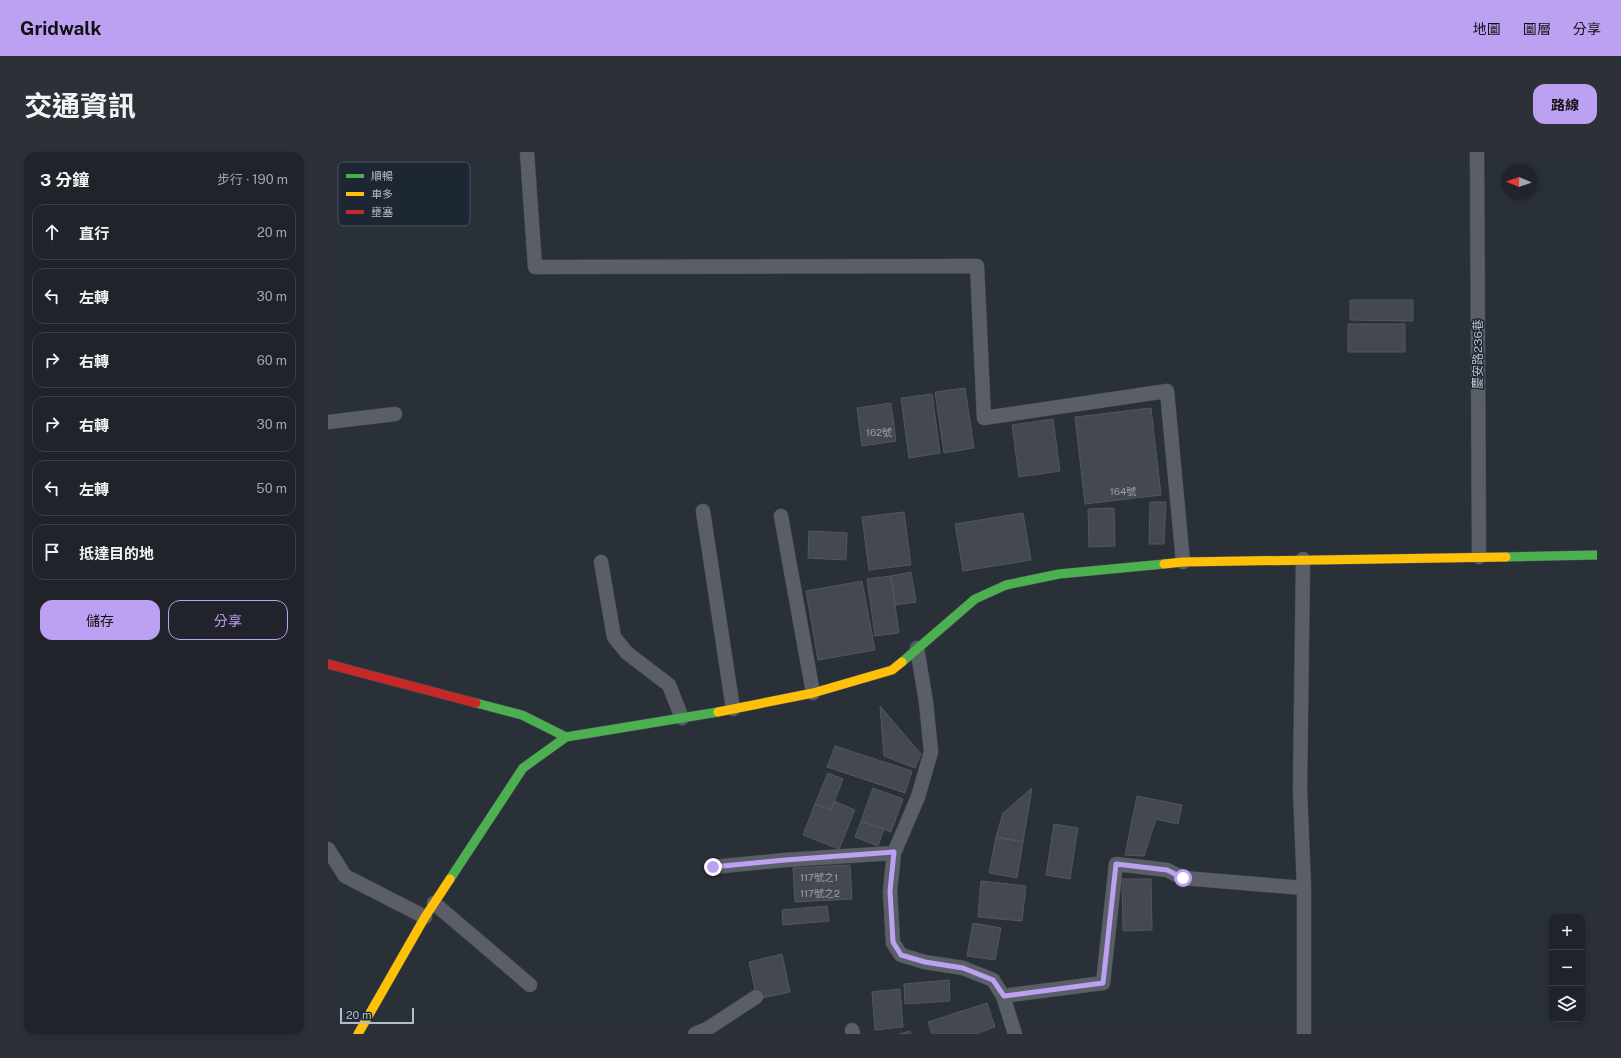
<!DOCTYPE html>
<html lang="zh-TW">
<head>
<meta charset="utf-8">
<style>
	:root { --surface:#20242a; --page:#2d3036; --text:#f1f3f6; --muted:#a2a4a8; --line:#3d4147; --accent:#bca0f2 }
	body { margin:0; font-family:"Public Sans","Noto Sans TC",sans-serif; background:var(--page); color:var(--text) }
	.controls { position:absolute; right:12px; bottom:12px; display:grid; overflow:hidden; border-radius:8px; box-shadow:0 2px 6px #0003 }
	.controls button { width:36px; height:36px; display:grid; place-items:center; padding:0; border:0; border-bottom:1px solid var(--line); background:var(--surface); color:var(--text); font:20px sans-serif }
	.compass { position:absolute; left:1173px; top:12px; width:36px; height:36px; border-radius:50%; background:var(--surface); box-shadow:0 2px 6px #0003; rotate:272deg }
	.scale { position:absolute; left:12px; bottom:10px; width:74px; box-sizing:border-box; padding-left:4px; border:2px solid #b4bcc9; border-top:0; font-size:11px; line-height:14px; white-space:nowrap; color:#b4bcc9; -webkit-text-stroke:3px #1d2633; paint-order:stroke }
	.stop { position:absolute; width:12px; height:12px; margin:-9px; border:3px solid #bca0f2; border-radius:50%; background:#fff }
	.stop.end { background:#bca0f2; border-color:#fff; box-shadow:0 1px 4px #0008 }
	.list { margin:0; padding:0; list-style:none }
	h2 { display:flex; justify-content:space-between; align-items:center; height:52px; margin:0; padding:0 16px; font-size:17px }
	h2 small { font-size:13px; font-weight:400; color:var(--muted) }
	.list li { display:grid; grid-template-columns:26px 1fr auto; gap:12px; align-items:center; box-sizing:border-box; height:56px; margin:0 8px 8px; padding:0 8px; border:1px solid var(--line); border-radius:12px }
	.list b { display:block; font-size:15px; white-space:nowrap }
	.list em { font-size:13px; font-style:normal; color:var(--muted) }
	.actions { display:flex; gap:8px; padding:12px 16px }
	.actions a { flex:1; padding:9px 0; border:1px solid var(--accent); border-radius:12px; text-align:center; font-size:14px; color:var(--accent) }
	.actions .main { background:var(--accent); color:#111 }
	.icon { flex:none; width:22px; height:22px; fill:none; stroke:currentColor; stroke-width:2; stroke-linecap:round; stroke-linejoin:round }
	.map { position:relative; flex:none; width:1269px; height:882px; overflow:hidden; border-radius:12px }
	header { display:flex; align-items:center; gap:24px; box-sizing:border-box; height:56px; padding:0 20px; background:var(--accent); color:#111 }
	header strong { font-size:19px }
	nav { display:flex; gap:22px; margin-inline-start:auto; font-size:14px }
	.intro { display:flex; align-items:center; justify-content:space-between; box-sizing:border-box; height:96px; padding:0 24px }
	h1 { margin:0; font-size:28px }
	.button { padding:10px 18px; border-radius:12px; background:var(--accent); color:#111; font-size:14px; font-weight:700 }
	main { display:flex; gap:24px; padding:0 24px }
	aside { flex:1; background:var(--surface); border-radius:12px; box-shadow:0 2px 6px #0003 }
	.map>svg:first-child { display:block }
	.building { fill:#444950; stroke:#52575f }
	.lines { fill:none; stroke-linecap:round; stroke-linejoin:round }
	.lane-casing { stroke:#484c53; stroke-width:15 }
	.fast-casing { stroke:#484c53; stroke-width:10 }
	.slow-casing { stroke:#484c53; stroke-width:10 }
	.jam-casing { stroke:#484c53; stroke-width:10 }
	.lane { stroke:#5a5e66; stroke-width:14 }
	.fast { stroke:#4caf50; stroke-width:9 }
	.slow { stroke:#ffc107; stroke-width:9 }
	.jam { stroke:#c62828; stroke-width:9 }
	.route { stroke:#bca0f2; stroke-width:5 }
	.labels { text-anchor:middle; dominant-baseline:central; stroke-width:3; stroke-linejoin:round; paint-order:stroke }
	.number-label { font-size:10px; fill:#989fab }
	.street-label { font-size:12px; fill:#b4bcc9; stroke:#1d2633 }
	.key { fill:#1d2633; stroke:#4a5360; stroke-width:1 }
	.key-label { font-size:11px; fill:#b4bcc9 }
</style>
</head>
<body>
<header>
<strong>Gridwalk</strong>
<nav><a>地圖</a><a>圖層</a><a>分享</a></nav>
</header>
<div class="intro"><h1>交通資訊</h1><a class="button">路線</a></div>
<main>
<aside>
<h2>3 分鐘<small>步行 · 190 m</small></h2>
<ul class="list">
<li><svg class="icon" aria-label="ahead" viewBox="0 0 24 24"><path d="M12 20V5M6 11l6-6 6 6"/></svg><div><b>直行</b></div><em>20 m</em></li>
<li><svg class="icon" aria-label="left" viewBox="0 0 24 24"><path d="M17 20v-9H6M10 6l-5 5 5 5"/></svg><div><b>左轉</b></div><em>30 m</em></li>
<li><svg class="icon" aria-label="right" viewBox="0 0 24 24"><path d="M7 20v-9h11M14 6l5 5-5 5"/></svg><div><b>右轉</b></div><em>60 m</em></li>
<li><svg class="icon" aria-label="right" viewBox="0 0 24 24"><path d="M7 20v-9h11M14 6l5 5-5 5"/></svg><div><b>右轉</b></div><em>30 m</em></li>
<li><svg class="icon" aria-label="left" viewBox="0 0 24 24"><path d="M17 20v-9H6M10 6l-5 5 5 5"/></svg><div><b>左轉</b></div><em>50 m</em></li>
<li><svg class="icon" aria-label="arrive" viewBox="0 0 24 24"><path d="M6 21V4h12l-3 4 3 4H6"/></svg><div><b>抵達目的地</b></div></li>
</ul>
<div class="actions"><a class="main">儲存</a><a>分享</a></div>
</aside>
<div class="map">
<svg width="1269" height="882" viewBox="0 0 1269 882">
	<rect width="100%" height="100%" fill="#2a3038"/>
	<path class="building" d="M 1022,148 L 1085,148 L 1085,169 L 1022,168 Z
		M 1020,172 L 1077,172 L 1077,200 L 1020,200 Z
		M 637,236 L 646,296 L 616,301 L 607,240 Z
		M 604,242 L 612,301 L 581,306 L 573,246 Z
		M 563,251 L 568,289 L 534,294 L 529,256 Z
		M 823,256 L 833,343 L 757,352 L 747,265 Z
		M 725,267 L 732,319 L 691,325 L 684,273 Z
		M 822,350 L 838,350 L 836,392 L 821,392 Z
		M 786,356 L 787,394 L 761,395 L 760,357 Z
		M 576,360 L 583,413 L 541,418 L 534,365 Z
		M 695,361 L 703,408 L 635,419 L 627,372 Z
		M 481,379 L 519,381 L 518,408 L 480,406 Z
		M 583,420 L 588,450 L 567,453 L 563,424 Z
		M 563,424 L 571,481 L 547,484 L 539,427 Z
		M 534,429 L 547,498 L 490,508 L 478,439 Z
		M 552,554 L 593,602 L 587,616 L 556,604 Z
		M 507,594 L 584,619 L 577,641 L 499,615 Z
		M 500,621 L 515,627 L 503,658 L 487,652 Z
		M 545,636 L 575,647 L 563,680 L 533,669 Z
		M 704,636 L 695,690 L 668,685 L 675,661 Z
		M 809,644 L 854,653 L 850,672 L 828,667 L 816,704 L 797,703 Z
		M 506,649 L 527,658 L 511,697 L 475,683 L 487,652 L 503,658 Z
		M 533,669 L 556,677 L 550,694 L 527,685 Z
		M 726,672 L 750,676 L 742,727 L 718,723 Z
		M 668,685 L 695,690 L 689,726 L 661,721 Z
		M 522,713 L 524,747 L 467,750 L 465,716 Z
		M 794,727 L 823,727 L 824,778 L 795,779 Z
		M 653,729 L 698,734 L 694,769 L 650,765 Z
		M 499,754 L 501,769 L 455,773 L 454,758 Z
		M 645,771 L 673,776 L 667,808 L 639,804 Z
		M 454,802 L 462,840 L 429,847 L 421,810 Z
		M 621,828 L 622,849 L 577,852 L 576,832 Z
		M 572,837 L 575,875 L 547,878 L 544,840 Z
		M 659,851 L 667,875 L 648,882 L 604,882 L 600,870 Z
		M 582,879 L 583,882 L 571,882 Z"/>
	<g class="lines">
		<defs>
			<path id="lane" d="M 199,0 L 207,115 L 649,114 L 656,266 L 839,239 L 855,410
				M 1149,0 L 1151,405
				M 0,270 L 67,262
				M 375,359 L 405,557
				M 453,364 L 485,541
				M 975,407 L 972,638 L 976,736 L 976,882
				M 273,410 L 286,485 L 299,501 L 341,533 L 354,566
				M 589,496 L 598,550 L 603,600 L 590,645 L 566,701 L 562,739 L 565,791 L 573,803 L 597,810 L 635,816 L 665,828 L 675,844 L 687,882
				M 0,697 L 17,724 L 97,765
				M 385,715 L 457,708 L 566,701
				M 106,751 L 202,833
				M 675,844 L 775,831 L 788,712 L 839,718 L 855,726 L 976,736
				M 524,878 L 525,882
				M 367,882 L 379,877 L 428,845"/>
			<path id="fast" d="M 1178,405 L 1269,403
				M 574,510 L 647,447 L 678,433 L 731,422 L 836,412
				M 148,551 L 194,563 L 238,585
				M 122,727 L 195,616 L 238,585 L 390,560"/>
			<path id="slow" d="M 836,412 L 855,410 L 1178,405
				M 390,560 L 485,541 L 564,518 L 574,510
				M 30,882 L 97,765 L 122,727"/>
			<path id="jam" d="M 0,512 L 148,551"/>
		</defs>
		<use href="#lane" class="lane-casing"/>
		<use href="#fast" class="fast-casing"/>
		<use href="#slow" class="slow-casing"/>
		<use href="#jam" class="jam-casing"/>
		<use href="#lane" class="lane"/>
		<use href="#fast" class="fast"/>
		<use href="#slow" class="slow"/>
		<use href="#jam" class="jam"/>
	</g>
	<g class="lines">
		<path class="route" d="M 385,715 L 457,708 L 566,700 L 562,739 L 565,790 L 573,803 L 597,810 L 635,816 L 665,828 L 676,844 L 775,831 L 788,712 L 839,718 L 855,726"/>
	</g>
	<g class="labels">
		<g class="number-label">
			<text x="551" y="280">162號</text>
			<text x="795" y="339">164號</text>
			<text x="491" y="725">117號之1</text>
			<text x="492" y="741">117號之2</text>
		</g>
		<g class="street-label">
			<text transform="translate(1150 202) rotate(-90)">慶安路236巷</text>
		</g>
	</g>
	<rect x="10" y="10" width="132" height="64" rx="6" class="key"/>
	<rect x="18" y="22" width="18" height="4" fill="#4caf50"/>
	<rect x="18" y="40" width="18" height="4" fill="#ffc107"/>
	<rect x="18" y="58" width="18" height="4" fill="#c62828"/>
	<g class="key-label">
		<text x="43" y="28">順暢</text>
		<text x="43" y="46">車多</text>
		<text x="43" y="64">壅塞</text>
	</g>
</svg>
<div class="controls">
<button>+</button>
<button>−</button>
<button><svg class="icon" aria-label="layers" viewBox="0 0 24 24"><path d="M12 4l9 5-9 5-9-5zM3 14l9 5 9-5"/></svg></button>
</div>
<svg class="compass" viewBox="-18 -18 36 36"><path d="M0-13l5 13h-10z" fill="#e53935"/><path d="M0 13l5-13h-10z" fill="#a2a4a8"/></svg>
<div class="scale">20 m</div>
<div class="stop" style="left:855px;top:726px"></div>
<div class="stop end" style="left:385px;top:715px"></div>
</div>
</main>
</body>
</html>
